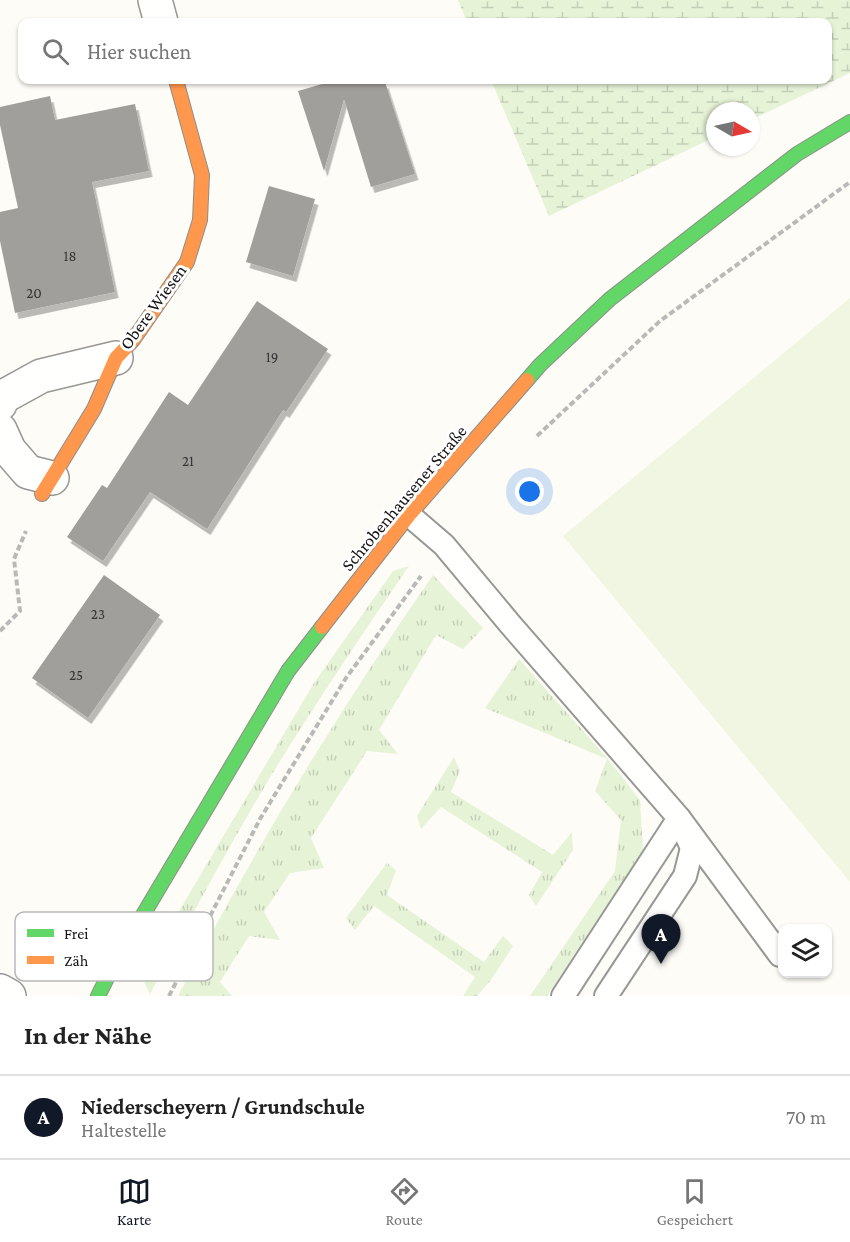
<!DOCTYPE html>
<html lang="de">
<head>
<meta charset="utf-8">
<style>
	:root { --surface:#fff; --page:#f6f6f6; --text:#222; --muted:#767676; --line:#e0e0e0; --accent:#111827 }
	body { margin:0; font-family:"Crimson Pro",serif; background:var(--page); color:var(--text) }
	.controls { position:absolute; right:18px; bottom:18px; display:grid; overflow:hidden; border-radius:12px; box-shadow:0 2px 4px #0004 }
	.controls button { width:54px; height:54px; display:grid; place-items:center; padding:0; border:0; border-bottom:2px solid var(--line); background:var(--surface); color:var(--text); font:30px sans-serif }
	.compass { position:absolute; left:706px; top:102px; width:54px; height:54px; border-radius:50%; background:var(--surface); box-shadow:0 2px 4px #0004; rotate:99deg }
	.you { position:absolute; left:530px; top:492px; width:21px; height:21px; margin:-15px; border:4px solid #fff; border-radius:50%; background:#1a73e8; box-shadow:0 0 0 9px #1a73e833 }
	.badge { display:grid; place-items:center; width:39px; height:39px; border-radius:50%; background:var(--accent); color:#fff; font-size:20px; font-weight:700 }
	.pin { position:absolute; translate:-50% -50px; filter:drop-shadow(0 2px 3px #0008) }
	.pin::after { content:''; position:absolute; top:32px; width:21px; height:18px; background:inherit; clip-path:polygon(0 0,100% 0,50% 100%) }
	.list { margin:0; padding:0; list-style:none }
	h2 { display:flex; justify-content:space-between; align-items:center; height:78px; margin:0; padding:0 24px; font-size:26px }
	h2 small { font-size:20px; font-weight:400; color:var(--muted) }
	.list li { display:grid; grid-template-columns:39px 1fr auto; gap:18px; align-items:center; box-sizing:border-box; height:84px; padding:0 24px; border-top:2px solid var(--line) }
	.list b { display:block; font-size:22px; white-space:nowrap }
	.list p { margin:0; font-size:20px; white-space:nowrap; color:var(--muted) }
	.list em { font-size:20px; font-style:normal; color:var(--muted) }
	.icon { flex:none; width:33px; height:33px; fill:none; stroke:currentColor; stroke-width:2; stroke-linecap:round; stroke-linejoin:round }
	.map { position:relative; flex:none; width:850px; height:996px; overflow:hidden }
	.search { position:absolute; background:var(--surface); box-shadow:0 2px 4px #0004; left:18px; right:18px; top:18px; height:66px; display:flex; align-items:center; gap:15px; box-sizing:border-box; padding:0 21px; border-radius:12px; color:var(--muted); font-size:22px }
	.sheet { height:162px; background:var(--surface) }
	nav { display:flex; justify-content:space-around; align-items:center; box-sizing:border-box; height:84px; border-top:2px solid var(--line); background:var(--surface); font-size:16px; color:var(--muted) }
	nav a { display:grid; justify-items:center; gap:3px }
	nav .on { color:var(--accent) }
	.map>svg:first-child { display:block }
	.grass { fill:url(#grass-tufts) }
	.wetland { fill:url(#wetland-marsh) }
	.pitch { fill:#f0f6e1 }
	.building { fill:#a19f9c; filter:url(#shadow) }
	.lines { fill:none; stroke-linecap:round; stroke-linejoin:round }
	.lane-casing { stroke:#979795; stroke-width:26 }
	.street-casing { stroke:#979795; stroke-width:36 }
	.fast-casing { stroke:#8e8d8b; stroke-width:16 }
	.slow-casing { stroke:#8e8d8b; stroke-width:16 }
	.path { stroke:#b9b9b8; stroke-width:4; stroke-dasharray:6 3; stroke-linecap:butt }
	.lane { stroke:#fffffe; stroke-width:22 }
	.street { stroke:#fffffe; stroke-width:33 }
	.fast { stroke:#63d668; stroke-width:14 }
	.slow { stroke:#ff974d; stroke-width:14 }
	.labels { text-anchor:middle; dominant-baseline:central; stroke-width:6; stroke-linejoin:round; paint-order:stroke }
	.number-label { font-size:15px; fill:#353434 }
	.street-label { font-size:18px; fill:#111; stroke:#fff }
	.key { fill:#fff; stroke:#b8b8b8; stroke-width:1.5 }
	.key-label { font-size:16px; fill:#111 }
</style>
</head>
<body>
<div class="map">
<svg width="850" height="996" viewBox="0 0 850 996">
	<defs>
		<pattern id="grass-tufts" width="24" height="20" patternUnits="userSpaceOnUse" patternTransform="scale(1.5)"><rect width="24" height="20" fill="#e7f3d7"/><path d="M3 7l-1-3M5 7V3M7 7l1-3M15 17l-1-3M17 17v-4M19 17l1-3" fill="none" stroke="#c5cfb8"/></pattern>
		<pattern id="wetland-marsh" width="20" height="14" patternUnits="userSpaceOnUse" patternTransform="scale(1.5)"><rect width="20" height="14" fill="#e7f3d7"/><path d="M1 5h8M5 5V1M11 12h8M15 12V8" fill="none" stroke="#c5cfb8"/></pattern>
		<filter id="shadow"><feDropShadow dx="3.5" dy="6" stdDeviation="0" flood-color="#0004"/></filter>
	</defs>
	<rect width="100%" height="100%" fill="#fdfcf7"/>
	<path class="grass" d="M 409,566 C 363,633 317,701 274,771 C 230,844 190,919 150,994 L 144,982 L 147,965 L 314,683 L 393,571 Z
		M 433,575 L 483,628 L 463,649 L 436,635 L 379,730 L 398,754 L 367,751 L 311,838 L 324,868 L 290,873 L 264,912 L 280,940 L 249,936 L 220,982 L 232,996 L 178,996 C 254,850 339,710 433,575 Z
		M 519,659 L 608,759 L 640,800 L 643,850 L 547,996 L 530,996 L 615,871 L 621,820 L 595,791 L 607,759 L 485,708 Z
		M 454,757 L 460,771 L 451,792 L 553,855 L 572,832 L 573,850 L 536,906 L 529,895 L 542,872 L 441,807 L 421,829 L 417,816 Z
		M 387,863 L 396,870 L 387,895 L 484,962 L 503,936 L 513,946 L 491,980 L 477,996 L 463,996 L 475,977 L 374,906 L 355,930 L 346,918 Z"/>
	<path class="wetland" d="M 458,0 L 850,0 L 850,73 L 751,120 L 751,111 L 715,111 L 715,137 L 549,216 L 491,80 L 828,80 L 828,22 L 467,22 Z"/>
	<path class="pitch" d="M 850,298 L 850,882 L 563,536 Z"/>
	<path class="building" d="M 336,80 L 376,80 L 377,84 L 385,82 L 415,174 L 371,187 L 344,99 L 324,171 L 298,91 Z
		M 50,96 L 55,120 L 135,104 L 149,171 L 92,182 L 115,292 L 15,313 L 0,241 L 0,212 L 18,208 L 0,125 L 0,107 Z
		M 269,186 L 315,199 L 293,276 L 246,262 Z
		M 257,301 L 328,349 L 286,412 L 283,410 L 207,529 L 150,492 L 103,561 L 67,537 L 102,485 L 107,488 L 169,392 L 188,405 Z
		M 104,575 L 160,615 L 88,718 L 32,678 Z"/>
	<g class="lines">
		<defs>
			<path id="lane" d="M 409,515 L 444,545 L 510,624 L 679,818 L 780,955
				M 563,996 L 679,818
				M 606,996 L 685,876 L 692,848 L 683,828"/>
			<path id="street" d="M 155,0 L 161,22
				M 0,404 L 1,398 L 41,376 L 116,358
				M 0,430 L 9,450 L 28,472 L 52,478
				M 0,991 L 9,996"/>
			<path id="fast" d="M 527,380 L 540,365 L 610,299 L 797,154 L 850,122
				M 98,996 L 115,962 L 288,671 L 322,627"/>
			<path id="slow" d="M 42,494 L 94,409 L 116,358 L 133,340 L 187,262 L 200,220 L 202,175 L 176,80
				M 322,627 L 409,515 L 527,380"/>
		</defs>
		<use href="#lane" class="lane-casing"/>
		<use href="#street" class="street-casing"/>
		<use href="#fast" class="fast-casing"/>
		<use href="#slow" class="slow-casing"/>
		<path class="path" d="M 537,436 L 660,321 L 850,182
			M 0,631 L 20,611 L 14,559 L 26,531
			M 169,996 L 260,819 L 346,678 L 421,576"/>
		<use href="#lane" class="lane"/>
		<use href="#street" class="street"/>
		<use href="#fast" class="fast"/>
		<use href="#slow" class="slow"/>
	</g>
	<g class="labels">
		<g class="number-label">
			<text x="70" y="256">18</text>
			<text x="34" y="293">20</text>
			<text x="272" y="357">19</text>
			<text x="188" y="461">21</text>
			<text x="98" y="614">23</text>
			<text x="76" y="675">25</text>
		</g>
		<g class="street-label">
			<text transform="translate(153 307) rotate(-54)">Obere Wiesen</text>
			<text transform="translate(404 498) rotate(-50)">Schrobenhausener Straße</text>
		</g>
	</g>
	<rect x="15" y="912" width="198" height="69" rx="9" class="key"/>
	<rect x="27" y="929" width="27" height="8" fill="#63d668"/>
	<rect x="27" y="956" width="27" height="8" fill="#ff974d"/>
	<g class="key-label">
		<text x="64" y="939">Frei</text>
		<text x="64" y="966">Zäh</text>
	</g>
</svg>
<div class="controls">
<button><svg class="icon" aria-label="layers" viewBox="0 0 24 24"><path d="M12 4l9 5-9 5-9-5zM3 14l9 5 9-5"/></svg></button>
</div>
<svg class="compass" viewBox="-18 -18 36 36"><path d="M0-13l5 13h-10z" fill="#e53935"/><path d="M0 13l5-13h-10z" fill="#767676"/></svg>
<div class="you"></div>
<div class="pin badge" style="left:661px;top:964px">A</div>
<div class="search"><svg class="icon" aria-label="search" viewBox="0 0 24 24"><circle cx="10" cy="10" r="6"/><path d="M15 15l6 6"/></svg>Hier suchen</div>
</div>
<section class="sheet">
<h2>In der Nähe<small></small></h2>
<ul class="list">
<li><span class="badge">A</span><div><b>Niederscheyern / Grundschule</b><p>Haltestelle</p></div><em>70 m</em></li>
</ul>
</section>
<nav>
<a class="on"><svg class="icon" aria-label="map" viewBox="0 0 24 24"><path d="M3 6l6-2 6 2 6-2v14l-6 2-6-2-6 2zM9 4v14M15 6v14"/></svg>Karte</a>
<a><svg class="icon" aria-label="directions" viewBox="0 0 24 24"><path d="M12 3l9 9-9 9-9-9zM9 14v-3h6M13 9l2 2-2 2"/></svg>Route</a>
<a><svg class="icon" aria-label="saved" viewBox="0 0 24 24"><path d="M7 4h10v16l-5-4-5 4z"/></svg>Gespeichert</a>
</nav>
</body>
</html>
